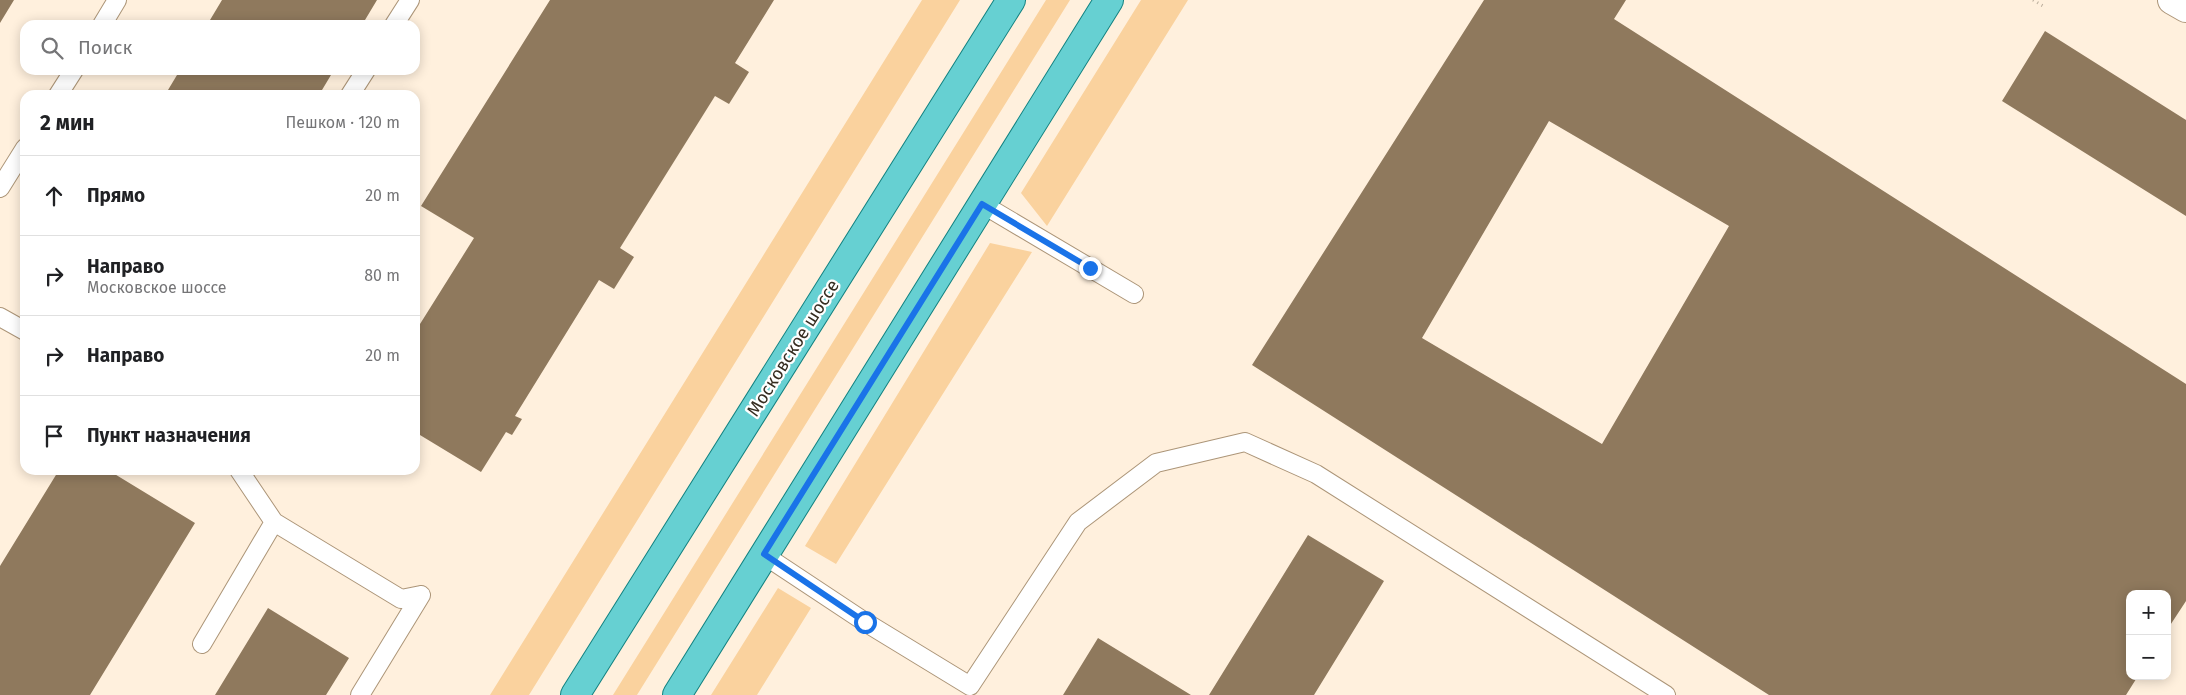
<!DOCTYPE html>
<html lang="ru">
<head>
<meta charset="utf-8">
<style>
	:root { --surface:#fff; --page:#f6f6f6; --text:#202124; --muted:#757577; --line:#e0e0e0 }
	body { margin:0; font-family:"Fira Sans",sans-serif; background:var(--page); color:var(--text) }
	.controls { position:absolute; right:15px; bottom:15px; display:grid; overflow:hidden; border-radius:10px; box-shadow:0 2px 12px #0003 }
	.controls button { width:45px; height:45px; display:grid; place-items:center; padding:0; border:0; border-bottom:1px solid var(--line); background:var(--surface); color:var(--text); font:25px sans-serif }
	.stop { position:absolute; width:15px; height:15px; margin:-11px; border:4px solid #1a73e8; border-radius:50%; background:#fff }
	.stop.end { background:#1a73e8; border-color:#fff; box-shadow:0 1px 5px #0008 }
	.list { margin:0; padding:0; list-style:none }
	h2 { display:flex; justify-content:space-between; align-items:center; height:65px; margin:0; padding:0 20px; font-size:21px }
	h2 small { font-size:16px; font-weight:400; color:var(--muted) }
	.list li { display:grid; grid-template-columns:32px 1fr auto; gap:15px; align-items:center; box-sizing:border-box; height:80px; padding:0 20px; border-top:1px solid var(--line) }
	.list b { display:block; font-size:19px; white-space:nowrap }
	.list p { margin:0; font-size:16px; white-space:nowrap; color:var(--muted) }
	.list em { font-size:16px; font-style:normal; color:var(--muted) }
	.icon { flex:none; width:28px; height:28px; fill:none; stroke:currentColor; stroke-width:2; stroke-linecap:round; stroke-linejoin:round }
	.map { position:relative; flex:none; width:2186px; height:695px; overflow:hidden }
	.search { position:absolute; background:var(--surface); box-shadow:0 2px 12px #0003; left:20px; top:20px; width:400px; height:55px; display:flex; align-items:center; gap:12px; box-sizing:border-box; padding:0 18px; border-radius:15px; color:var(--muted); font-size:19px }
	.panel { position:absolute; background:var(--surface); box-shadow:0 2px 12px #0003; left:20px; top:90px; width:400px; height:385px; border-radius:15px }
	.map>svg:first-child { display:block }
	.green { fill:#fad29e }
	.building { fill:#8f795d; fill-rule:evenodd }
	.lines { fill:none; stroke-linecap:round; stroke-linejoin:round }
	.service-casing { stroke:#ac9578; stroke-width:20 }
	.minor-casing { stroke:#ac9578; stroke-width:30 }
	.primary-casing { stroke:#138281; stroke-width:30 }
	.path { stroke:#baad9c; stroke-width:3; stroke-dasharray:1 4; stroke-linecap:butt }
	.service { stroke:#fff; stroke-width:18 }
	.minor { stroke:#fff; stroke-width:28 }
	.primary { stroke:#66d0d2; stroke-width:28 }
	.route { stroke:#1a73e8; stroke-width:6 }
	.labels { text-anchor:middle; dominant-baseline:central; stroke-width:4.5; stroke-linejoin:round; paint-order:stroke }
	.street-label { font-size:18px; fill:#362d21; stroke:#fff }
</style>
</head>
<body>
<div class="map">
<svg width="2186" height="695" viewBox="0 0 2186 695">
	<rect width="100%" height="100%" fill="#fff0dd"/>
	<path class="green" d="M 922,0 L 960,0 L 529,695 L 490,695 Z
		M 1046,0 L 1070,0 L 637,695 L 613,695 Z
		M 1141,0 L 1188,0 L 1047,226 L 1021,193 Z
		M 990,243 L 1032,252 L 836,564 L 805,546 Z
		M 778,588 L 811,608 L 757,695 L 711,695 Z"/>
	<path class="building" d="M 0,0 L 14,0 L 0,23 Z
		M 222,0 L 377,0 L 362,25 L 207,25 Z
		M 550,0 L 774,0 L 735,63 L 749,72 L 729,104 L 715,96 L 620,248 L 634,257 L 614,289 L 599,280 L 515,416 L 522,419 L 512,435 L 506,432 L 481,472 L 415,432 L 415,332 L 474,238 L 421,206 Z
		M 1484,0 L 1626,0 L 1614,19 L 2186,384 L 2186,601 L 2167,630 L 2167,594 L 2130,594 L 2130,676 L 2138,676 L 2126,695 L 1769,695 L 1252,365 ZM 1549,121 L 1729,226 L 1602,444 L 1422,338 Z
		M 2045,31 L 2186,120 L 2186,216 L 2002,101 Z
		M 180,70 L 334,70 L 319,95 L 165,95 Z
		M 59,470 L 108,470 L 195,523 L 90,695 L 0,695 L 0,566 Z
		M 1308,535 L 1384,581 L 1314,695 L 1209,695 Z
		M 268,608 L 349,658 L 326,695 L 215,695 Z
		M 1098,638 L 1191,695 L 1063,695 Z"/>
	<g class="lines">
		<defs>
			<path id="service" d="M 102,25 L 117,0
				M 394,25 L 410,0
				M 58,95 L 74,70
				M 350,95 L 366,70
				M 0,188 L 25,148
				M 982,204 L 1134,294
				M 0,317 L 25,331
				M 239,470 L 274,522 L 401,599 L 421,595
				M 764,555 L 865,622 L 970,686 L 1078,522 L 1156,463 L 1245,442 L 1316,474 L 1666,695
				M 202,644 L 274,522
				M 360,695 L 421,595"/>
			<path id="minor" d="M 2172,0 L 2186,8"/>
			<path id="primary" d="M 575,695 L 1011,0
				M 677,695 L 1109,0"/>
		</defs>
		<use href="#service" class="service-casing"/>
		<use href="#minor" class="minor-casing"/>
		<use href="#primary" class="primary-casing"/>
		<path class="path" d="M 2033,0 L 2043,6"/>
		<use href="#service" class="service"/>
		<use href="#minor" class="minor"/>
		<use href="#primary" class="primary"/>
	</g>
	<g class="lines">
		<path class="route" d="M 865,622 L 764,554 L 982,204 L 1090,268"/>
	</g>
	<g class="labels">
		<g class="street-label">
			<text transform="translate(793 348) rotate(-58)">Московское шоссе</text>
		</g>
	</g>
</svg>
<div class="controls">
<button>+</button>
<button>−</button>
</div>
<div class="stop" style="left:865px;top:622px"></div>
<div class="stop end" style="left:1090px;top:268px"></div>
<div class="search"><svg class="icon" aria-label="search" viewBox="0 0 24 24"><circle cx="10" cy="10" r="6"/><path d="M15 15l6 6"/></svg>Поиск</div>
<section class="panel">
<h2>2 мин<small>Пешком · 120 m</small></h2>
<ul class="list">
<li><svg class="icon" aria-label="ahead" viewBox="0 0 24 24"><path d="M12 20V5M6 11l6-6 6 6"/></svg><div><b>Прямо</b></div><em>20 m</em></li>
<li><svg class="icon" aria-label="right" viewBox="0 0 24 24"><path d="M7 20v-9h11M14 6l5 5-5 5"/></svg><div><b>Направо</b><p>Московское шоссе</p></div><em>80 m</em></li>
<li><svg class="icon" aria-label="right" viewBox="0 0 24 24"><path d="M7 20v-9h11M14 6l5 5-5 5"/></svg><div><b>Направо</b></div><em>20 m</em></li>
<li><svg class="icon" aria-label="arrive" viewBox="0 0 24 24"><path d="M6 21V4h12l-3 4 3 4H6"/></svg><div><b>Пункт назначения</b></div></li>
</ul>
</section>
</div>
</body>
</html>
